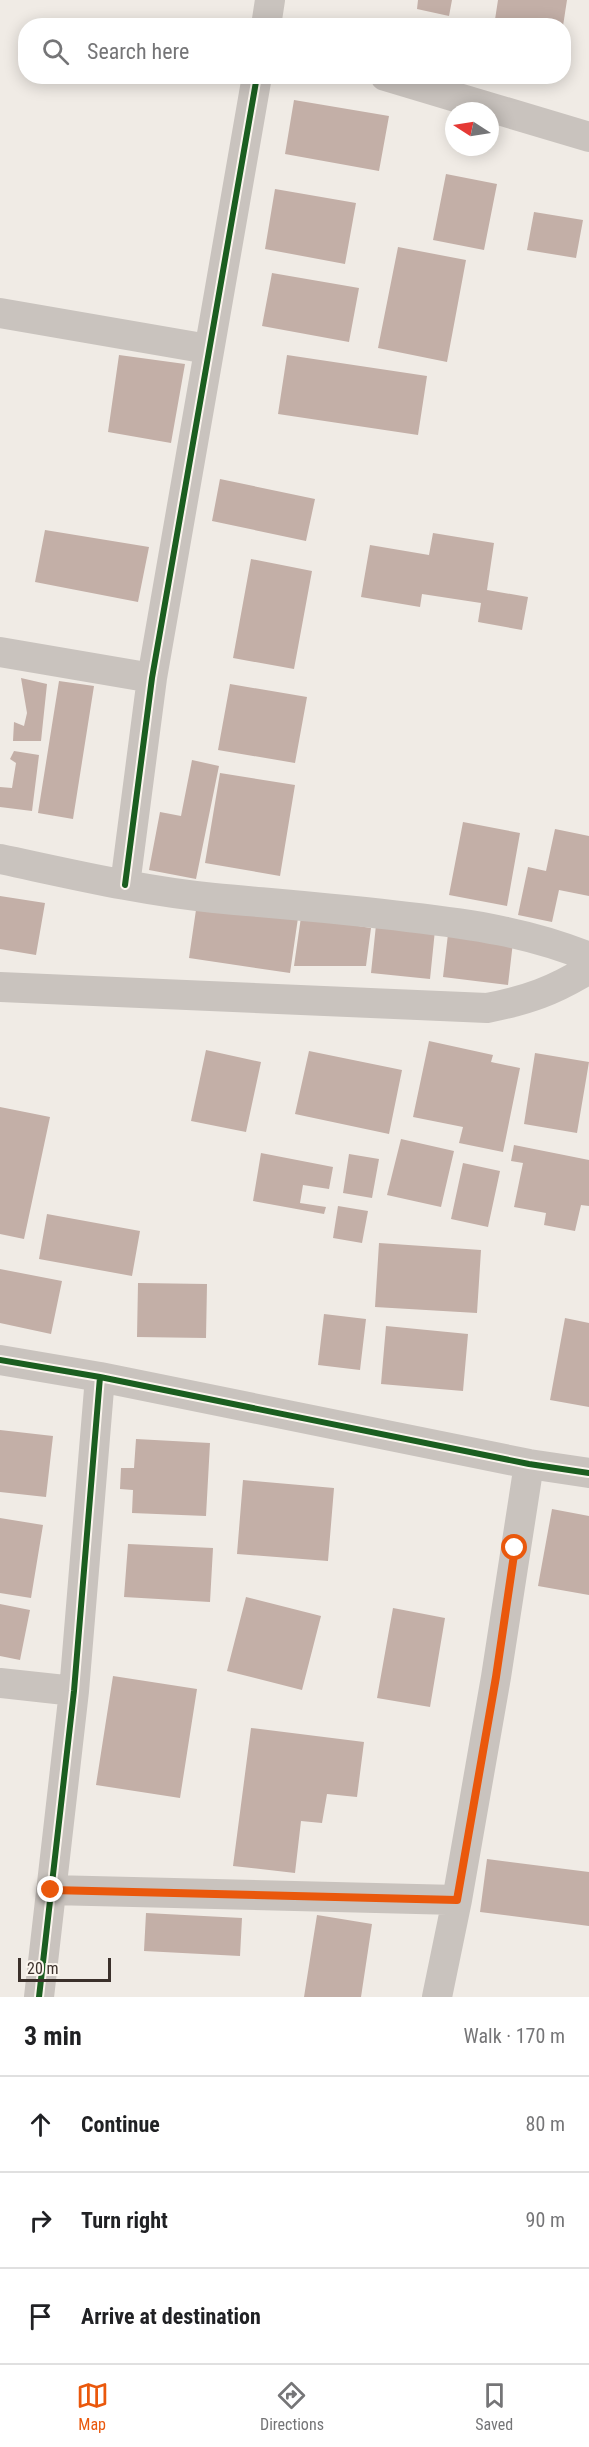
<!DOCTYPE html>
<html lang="en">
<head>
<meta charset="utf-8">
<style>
	:root { --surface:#fff; --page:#f2f2f2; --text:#202124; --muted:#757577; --line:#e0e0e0; --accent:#ea580c }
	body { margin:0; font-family:"Roboto Condensed",sans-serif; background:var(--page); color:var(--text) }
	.compass { position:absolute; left:445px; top:102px; width:54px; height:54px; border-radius:50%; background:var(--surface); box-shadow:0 3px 15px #0003; rotate:282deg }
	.scale { position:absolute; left:18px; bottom:15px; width:93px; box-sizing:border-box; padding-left:6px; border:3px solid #3b302b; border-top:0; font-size:16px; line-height:21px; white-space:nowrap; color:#3b302b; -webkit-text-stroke:4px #fbf5ee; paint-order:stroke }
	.stop { position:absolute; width:18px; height:18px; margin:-14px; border:4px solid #ea580c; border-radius:50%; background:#fff }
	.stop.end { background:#ea580c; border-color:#fff; box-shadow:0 2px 6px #0008 }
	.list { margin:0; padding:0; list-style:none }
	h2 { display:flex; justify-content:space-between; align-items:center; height:78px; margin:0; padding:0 24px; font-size:26px }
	h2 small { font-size:20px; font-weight:400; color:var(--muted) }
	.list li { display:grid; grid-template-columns:39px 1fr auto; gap:18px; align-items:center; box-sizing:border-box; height:96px; padding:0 24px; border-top:2px solid var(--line) }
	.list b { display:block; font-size:22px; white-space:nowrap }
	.list em { font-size:20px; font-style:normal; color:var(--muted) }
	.icon { flex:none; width:33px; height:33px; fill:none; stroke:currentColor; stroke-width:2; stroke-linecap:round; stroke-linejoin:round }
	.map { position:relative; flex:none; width:589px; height:1997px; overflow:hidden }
	.search { position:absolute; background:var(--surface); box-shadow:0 3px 15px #0003; left:18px; right:18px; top:18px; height:66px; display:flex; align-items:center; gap:15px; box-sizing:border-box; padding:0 21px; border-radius:24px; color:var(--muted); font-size:22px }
	.sheet { height:366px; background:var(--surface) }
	nav { display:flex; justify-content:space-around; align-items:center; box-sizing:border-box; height:84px; border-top:2px solid var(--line); background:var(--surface); font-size:16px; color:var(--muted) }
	nav a { display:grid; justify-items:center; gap:3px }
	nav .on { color:var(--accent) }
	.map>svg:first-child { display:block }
	.building { fill:#c3afa7 }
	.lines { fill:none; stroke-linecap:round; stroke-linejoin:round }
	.minor { stroke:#c9c3be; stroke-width:30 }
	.cycleway-casing { stroke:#fbf5ee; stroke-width:10 }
	.cycleway { stroke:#1b5e20; stroke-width:6 }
	.route { stroke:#ea580c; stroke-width:8 }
</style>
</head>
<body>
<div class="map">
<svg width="589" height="1997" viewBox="0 0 589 1997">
	<rect width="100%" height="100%" fill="#f0ebe5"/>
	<path class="building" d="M 418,0 L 452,0 L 449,16 L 417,9 Z
		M 498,0 L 567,0 L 563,26 L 494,26 Z
		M 294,100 L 389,116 L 379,171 L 285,154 Z
		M 446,174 L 497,184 L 484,250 L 433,240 Z
		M 275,189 L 356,203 L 345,264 L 265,249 Z
		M 534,212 L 583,220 L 576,258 L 527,250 Z
		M 398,247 L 466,260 L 447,362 L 378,348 Z
		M 272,273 L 359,288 L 349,342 L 262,326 Z
		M 119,355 L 185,364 L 171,443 L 108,432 Z
		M 287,355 L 427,376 L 418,435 L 278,414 Z
		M 220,479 L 315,499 L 306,541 L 212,521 Z
		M 45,530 L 149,547 L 138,602 L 35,582 Z
		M 433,533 L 494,543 L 487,590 L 528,597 L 522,630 L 478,622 L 481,603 L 422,594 L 420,607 L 361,597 L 370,545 L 429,555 Z
		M 251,559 L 312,571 L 294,669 L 233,658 Z
		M 21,678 L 47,684 L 41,741 L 13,741 L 14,722 L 24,726 L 27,713 Z
		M 59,681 L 94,686 L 73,819 L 38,813 Z
		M 230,684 L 307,697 L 295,763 L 218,750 Z
		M 14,751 L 39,755 L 32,811 L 0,807 L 0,787 L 12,788 L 16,763 L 10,759 Z
		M 192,760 L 219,766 L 196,879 L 149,870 L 160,812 L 181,816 Z
		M 220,773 L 295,785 L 280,876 L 205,863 Z
		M 463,822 L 520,833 L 507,906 L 449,895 Z
		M 555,829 L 589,836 L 589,896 L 559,890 L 552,922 L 518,915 L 528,867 L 546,871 Z
		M 0,896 L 45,903 L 36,955 L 0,949 Z
		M 197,903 L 298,918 L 290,973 L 189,958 Z
		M 301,917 L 371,928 L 366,966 L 294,966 Z
		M 376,925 L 435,930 L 430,979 L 371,973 Z
		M 448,934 L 513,942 L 508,985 L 443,977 Z
		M 429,1041 L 493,1055 L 491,1062 L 520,1068 L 503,1152 L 459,1143 L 463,1127 L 413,1117 Z
		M 206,1050 L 261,1062 L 246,1132 L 191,1121 Z
		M 309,1051 L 402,1070 L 389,1134 L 295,1114 Z
		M 535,1053 L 589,1062 L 577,1133 L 524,1124 Z
		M 0,1107 L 50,1117 L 24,1239 L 0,1234 Z
		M 401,1139 L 454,1151 L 441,1207 L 387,1195 Z
		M 514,1145 L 589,1160 L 589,1206 L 581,1205 L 575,1231 L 544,1225 L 546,1213 L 514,1207 L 523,1163 L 511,1161 Z
		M 261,1153 L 333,1167 L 329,1189 L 303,1185 L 300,1203 L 326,1207 L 324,1214 L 253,1201 Z
		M 349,1154 L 379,1159 L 372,1198 L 343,1193 Z
		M 463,1163 L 500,1171 L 488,1227 L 451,1219 Z
		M 338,1206 L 368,1211 L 362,1243 L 333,1238 Z
		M 47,1214 L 140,1231 L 132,1276 L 39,1259 Z
		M 379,1243 L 481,1250 L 477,1313 L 375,1307 Z
		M 0,1269 L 62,1281 L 51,1334 L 0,1323 Z
		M 138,1283 L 207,1284 L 206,1338 L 137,1337 Z
		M 324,1314 L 366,1319 L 360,1370 L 318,1365 Z
		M 565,1318 L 589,1323 L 589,1407 L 550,1400 Z
		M 386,1326 L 468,1334 L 463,1391 L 381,1384 Z
		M 0,1430 L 53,1436 L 46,1497 L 0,1492 Z
		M 136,1439 L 210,1443 L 206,1516 L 132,1513 L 133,1490 L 120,1489 L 121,1468 L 134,1468 Z
		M 243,1480 L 334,1488 L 328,1561 L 237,1554 Z
		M 552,1509 L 589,1516 L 589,1595 L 538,1586 Z
		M 0,1518 L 43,1525 L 31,1598 L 0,1593 Z
		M 128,1544 L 213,1548 L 210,1602 L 124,1597 Z
		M 246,1597 L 321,1616 L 302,1690 L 227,1671 Z
		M 0,1604 L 30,1610 L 20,1660 L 0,1656 Z
		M 393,1608 L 445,1618 L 430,1707 L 377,1698 Z
		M 113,1676 L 197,1689 L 180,1798 L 96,1785 Z
		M 251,1728 L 364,1742 L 357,1797 L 327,1794 L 322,1823 L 301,1821 L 295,1873 L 233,1866 Z
		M 487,1859 L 589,1872 L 589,1926 L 480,1912 Z
		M 146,1913 L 242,1918 L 240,1956 L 144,1951 Z
		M 317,1915 L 372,1924 L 361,1997 L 304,1997 Z"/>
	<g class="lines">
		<path class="minor" d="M 266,26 L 270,0
			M 385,76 L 589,137
			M 0,313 L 208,349
			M 0,652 L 152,678
			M 0,859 C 71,874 142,891 214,898 C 279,904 344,909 408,917 C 471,924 531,933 589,957
			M 125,885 L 152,678 L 257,76
			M 0,987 L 487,1008 C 528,1000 553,991 589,969
			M 0,1360 L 100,1377 L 529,1464 L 589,1473
			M 0,1683 L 74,1691
			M 51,1890 L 457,1900
			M 39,1997 L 74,1691 L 100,1377
			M 437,1997 L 457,1900 L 496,1677 L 529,1464"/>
		<defs>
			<path id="cycleway" d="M 125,885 L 152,678 L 257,76
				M 0,1360 L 100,1377 L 529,1464 L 589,1473
				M 39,1997 L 74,1691 L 100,1377"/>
		</defs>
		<use href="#cycleway" class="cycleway-casing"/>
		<use href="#cycleway" class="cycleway"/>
	</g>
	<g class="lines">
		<path class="route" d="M 51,1890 L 457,1900 L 496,1677 L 515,1548"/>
	</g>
</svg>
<svg class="compass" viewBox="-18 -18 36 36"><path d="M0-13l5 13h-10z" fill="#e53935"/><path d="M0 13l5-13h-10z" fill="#757577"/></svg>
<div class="scale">20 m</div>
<div class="stop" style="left:515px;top:1548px"></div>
<div class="stop end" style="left:51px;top:1890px"></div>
<div class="search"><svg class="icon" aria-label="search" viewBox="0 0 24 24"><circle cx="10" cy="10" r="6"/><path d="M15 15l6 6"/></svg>Search here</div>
</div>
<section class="sheet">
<h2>3 min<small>Walk · 170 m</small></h2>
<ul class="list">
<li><svg class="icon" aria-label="ahead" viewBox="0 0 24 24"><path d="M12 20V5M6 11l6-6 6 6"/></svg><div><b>Continue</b></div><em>80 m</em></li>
<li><svg class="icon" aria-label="right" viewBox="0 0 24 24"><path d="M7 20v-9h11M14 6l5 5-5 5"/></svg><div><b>Turn right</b></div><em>90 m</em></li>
<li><svg class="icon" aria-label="arrive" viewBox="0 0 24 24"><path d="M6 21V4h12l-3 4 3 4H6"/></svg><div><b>Arrive at destination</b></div></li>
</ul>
</section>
<nav>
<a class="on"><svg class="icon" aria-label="map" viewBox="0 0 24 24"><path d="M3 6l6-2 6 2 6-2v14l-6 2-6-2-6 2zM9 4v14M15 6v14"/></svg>Map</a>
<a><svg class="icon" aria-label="directions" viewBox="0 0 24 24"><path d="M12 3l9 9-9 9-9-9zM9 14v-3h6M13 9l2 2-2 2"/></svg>Directions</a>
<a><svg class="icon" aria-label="saved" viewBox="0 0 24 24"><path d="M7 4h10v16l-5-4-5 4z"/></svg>Saved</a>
</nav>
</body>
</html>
